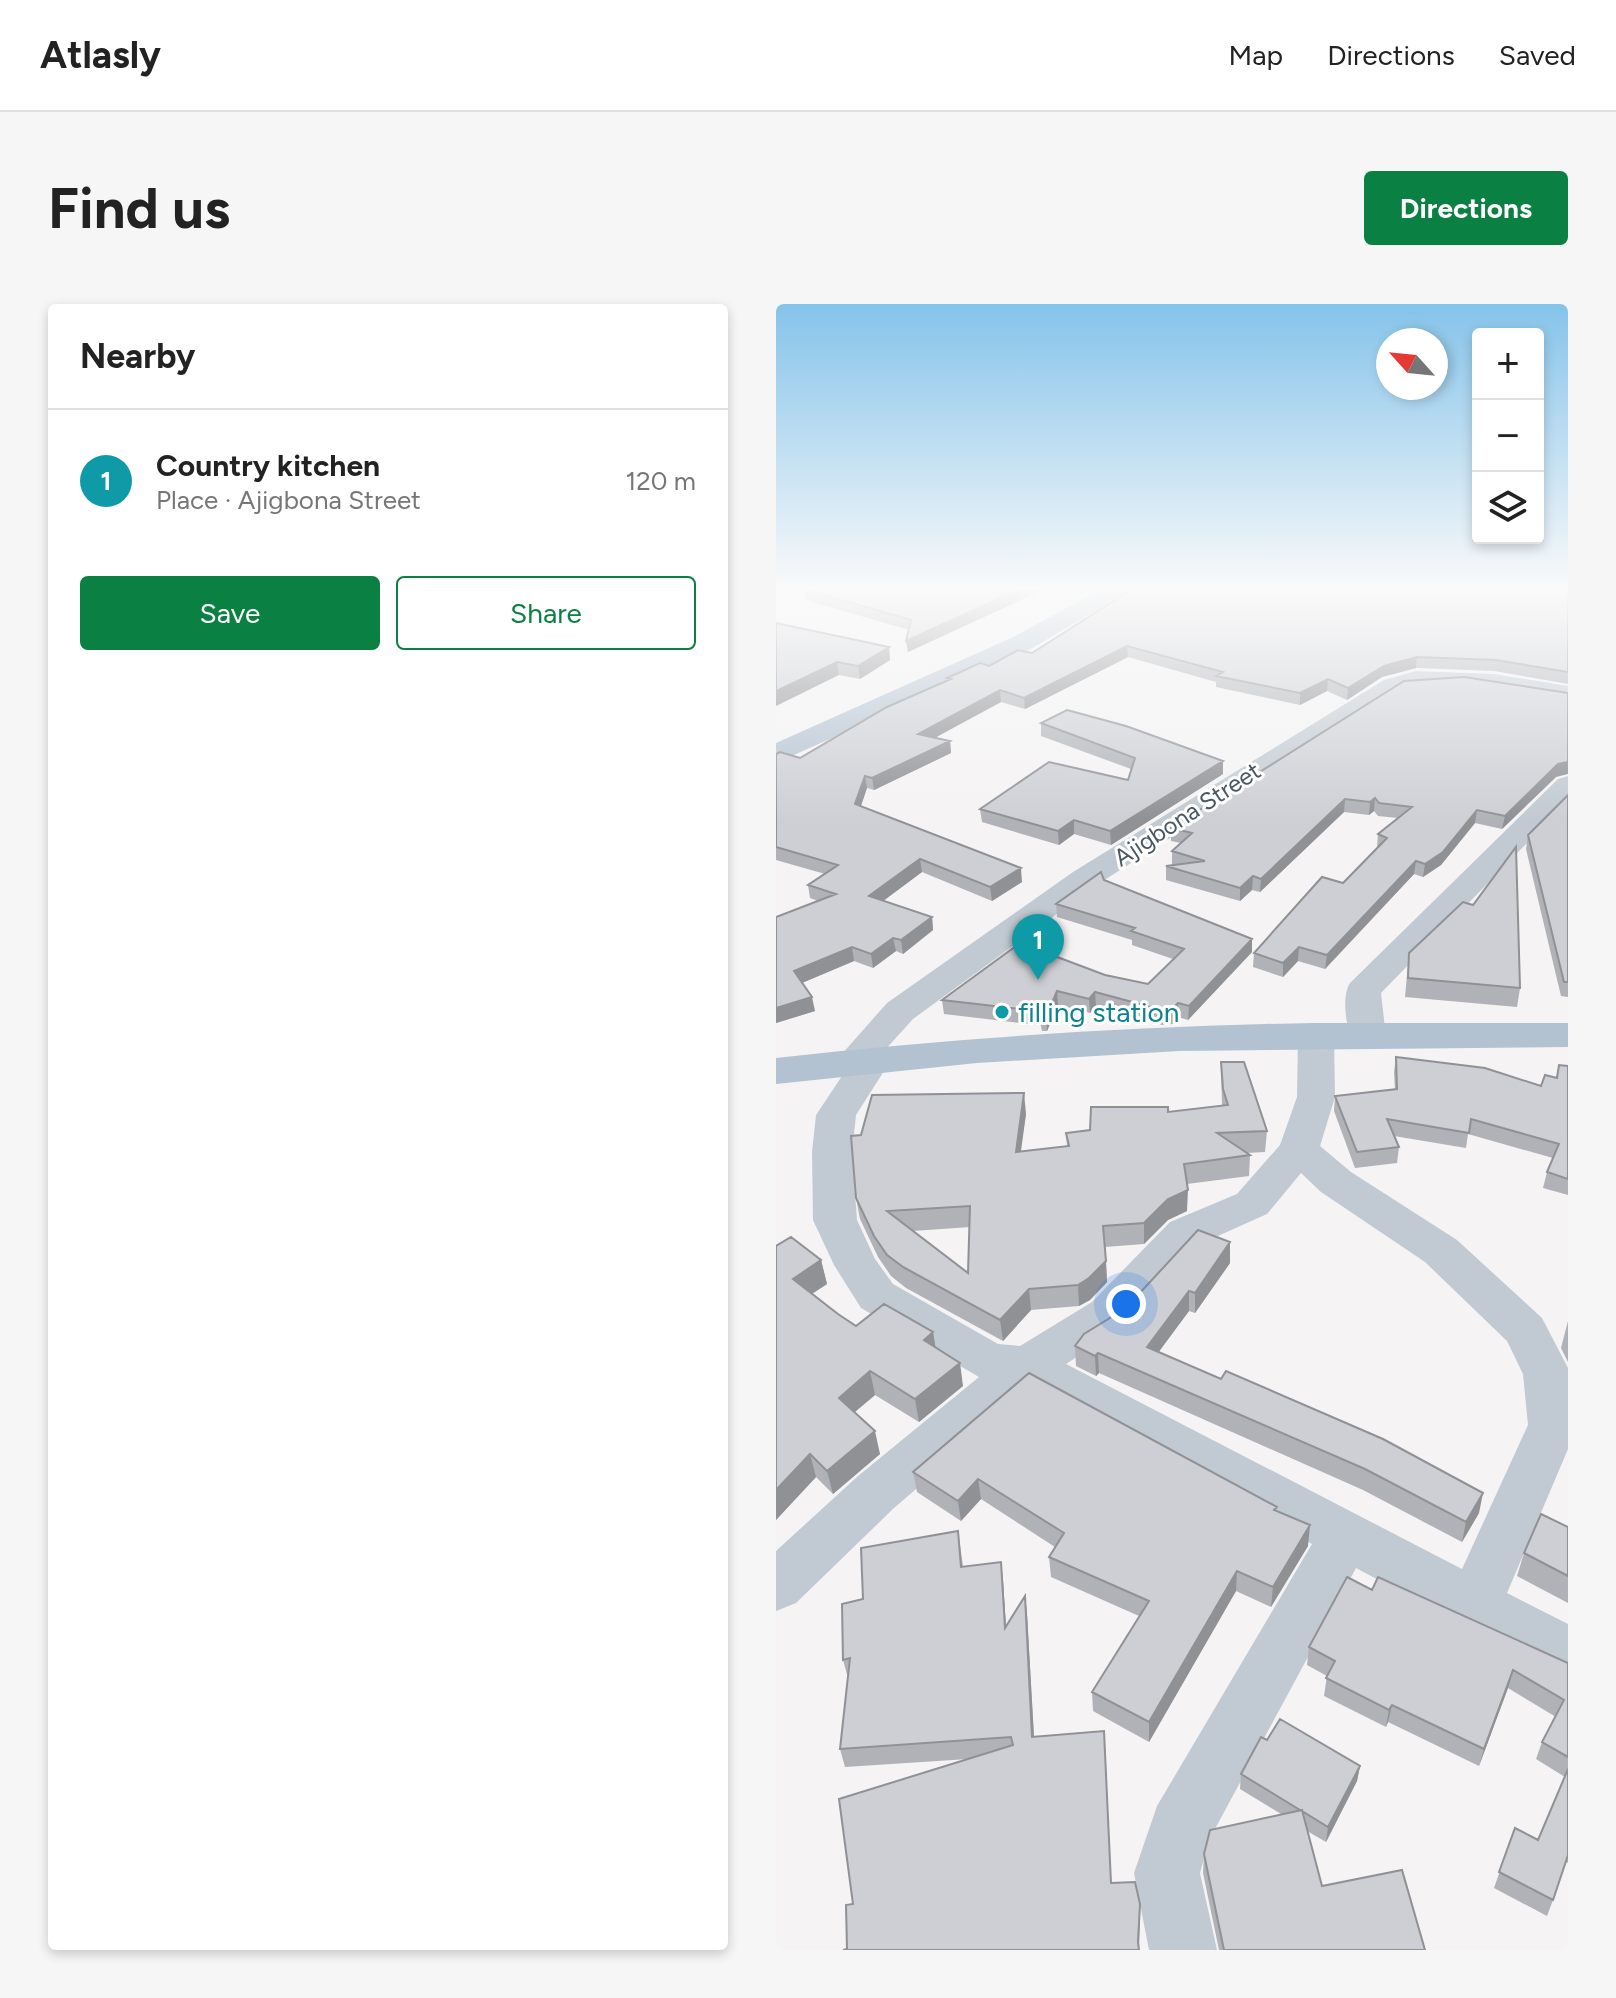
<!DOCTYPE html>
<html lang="en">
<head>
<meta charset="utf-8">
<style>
	:root { --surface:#fff; --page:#f6f6f6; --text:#222; --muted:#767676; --line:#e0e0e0; --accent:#0b8043 }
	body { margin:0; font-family:Figtree,sans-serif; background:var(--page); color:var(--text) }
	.controls { position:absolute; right:24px; top:24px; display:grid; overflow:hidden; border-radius:8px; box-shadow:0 4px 12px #0003 }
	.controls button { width:72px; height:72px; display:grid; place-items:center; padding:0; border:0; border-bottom:2px solid var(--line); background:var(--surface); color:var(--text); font:40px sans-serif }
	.compass { position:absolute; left:600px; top:24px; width:72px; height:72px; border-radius:50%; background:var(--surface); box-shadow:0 4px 12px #0003; rotate:297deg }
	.you { position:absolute; left:350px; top:1000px; width:28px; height:28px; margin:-20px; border:6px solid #fff; border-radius:50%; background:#1a73e8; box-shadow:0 0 0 12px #1a73e833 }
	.badge { display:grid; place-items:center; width:52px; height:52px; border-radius:50%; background:var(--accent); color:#fff; font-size:26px; font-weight:700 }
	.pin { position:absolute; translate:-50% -66px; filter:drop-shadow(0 2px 4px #0008) }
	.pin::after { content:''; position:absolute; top:42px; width:28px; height:24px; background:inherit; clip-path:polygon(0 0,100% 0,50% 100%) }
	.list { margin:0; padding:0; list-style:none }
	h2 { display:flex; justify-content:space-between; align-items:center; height:104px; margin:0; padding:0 32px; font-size:34px }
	h2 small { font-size:26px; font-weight:400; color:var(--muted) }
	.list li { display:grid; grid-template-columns:52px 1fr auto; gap:24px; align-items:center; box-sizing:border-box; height:144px; padding:0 32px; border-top:2px solid var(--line) }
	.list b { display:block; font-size:30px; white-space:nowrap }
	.list p { margin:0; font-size:26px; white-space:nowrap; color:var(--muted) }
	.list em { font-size:26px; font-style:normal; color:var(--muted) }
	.actions { display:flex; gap:16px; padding:24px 32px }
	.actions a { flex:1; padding:18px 0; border:2px solid var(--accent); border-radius:8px; text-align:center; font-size:28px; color:var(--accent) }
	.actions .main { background:var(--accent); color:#fff }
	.icon { flex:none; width:44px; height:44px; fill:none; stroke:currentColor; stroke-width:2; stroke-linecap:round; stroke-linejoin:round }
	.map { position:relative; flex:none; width:792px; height:1646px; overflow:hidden; border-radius:8px }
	header { display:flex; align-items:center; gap:48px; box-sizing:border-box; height:112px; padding:0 40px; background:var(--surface); border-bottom:2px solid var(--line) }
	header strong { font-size:38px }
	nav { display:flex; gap:44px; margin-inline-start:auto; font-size:28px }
	.intro { display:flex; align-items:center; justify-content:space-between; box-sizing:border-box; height:192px; padding:0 48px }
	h1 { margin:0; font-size:56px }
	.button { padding:20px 36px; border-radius:8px; background:var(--accent); color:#fff; font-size:28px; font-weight:700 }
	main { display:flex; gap:48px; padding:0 48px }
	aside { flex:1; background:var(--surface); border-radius:8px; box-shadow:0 4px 12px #0003 }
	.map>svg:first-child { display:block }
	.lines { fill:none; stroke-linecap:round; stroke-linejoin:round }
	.minor { fill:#c1cad2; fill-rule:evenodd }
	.major { fill:#b3c2d1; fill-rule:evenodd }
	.wall { fill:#b0b2b7; fill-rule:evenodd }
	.shaded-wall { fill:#909195 }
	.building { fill:#cdcfd5; stroke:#909195; stroke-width:2; fill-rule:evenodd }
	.culture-dot { fill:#0f9aa8; stroke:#fff; stroke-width:3 }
	.labels { text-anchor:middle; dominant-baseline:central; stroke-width:6; stroke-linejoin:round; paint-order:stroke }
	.far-street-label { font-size:24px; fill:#4a5661; stroke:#fff }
	.culture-label { font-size:28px; fill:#0d838f; stroke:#fff; text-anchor:start }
</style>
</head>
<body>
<header>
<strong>Atlasly</strong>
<nav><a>Map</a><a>Directions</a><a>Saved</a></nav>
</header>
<div class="intro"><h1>Find us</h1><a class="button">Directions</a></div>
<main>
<aside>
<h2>Nearby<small></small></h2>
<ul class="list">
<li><span class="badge" style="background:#0f9aa8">1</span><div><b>Country kitchen</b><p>Place · Ajigbona Street</p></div><em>120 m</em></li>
</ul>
<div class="actions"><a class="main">Save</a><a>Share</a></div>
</aside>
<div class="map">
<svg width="792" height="1646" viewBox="0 0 792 1646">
	<rect width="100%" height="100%" fill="#f5f3f3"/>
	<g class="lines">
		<path class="minor" d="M 640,367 L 718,370 L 792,382 L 792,398 C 743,389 674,372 626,386 L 319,582 L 137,715 L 108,747 L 115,756 L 80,811 L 76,848 L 81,916 L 99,955 L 117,980 L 222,1040 L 244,1042 L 316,998 L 394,918 L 461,890 L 504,841 L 521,793 L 522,731 L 527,723 L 540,720 L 553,723 L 558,731 L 559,793 L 544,842 L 575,868 L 681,936 L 766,1014 L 792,1064 L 792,1145 L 731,1289 L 792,1320 L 792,1377 L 580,1264 L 433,1536 L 424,1569 L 441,1646 L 373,1646 L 358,1569 L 381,1502 L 536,1240 L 255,1086 L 118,1204 L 20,1299 L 0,1307 L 0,1247 L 82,1172 L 203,1073 L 85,1004 L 58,961 L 37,916 L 36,848 L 40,811 L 74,760 L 65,751 L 111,699 L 297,568 L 608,376 ZM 525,869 L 545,888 L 649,958 L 731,1037 L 747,1070 L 752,1121 L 686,1265 L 290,1060 L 348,1022 L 424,940 L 491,910 Z
			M 792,472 L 792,497 L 605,689 L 610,733 L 605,741 L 592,744 L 579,741 C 570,727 565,693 574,679 L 782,475 Z"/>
		<path class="major" d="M 324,286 L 355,286 L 253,346 L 0,459 L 0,439 L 235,334 Z
			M 538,719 L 792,719 L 792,743 L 403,747 L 201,759 L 0,780 L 0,754 C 179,734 358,722 538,719 Z"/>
	</g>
	<path class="wall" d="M 28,286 L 264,286 L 264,287 L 132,348 L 133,326 L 30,296 Z
		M 792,286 L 792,380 L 718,367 L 640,364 L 606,373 L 571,396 L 551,387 L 524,401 L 440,383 L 440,378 L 352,353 L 249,405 L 225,398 L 159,433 L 174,437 L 175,449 L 98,486 L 91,484 L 85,502 L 246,578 L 216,597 L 146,568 L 107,597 L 156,613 L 157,626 L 127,650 L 120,647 L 97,664 L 78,657 L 26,679 L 39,707 L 0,719 L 0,613 L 42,597 L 34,594 L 32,581 L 49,570 L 0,556 L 0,450 L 24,454 L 171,377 L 171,374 L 256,349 Z
		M 0,319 L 113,343 L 114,356 L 84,375 L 63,371 Z
		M 792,389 L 780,473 L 726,525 L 699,519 L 665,561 L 647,573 L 638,570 L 549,665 L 522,657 L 507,673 L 477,663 L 478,649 L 567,579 L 601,544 L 602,530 L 622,514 L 602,512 L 598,507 L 593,511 L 568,508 L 484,588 L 476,586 L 464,597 L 390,576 L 390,562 L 399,561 L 396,560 L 396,547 L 405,539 L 395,537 L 395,524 Z
		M 265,419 L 447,470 L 335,541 L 298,530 L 283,541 L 206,518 L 204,505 L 352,476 L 355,465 L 265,432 Z
		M 792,491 L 792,693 L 785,692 L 750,545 L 752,531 Z
		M 328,576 L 476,635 L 476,648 L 412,716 L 402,713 L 396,720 L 386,721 L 320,702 L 314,709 L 282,701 L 271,727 L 266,727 L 263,713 L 262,721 L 168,710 L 166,696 L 329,671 L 372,680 L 397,655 L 356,641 L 356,636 L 281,613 L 280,600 Z
		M 633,649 L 744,684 L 741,703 L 629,693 Z
		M 620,753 L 765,782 L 780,774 L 783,761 L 792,762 L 792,891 L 767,884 L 771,868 L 777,854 L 692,830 L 690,844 L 618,832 L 623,843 L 621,859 L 579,864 L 558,807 L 559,792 L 619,786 L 618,768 Z
		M 445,758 L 491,827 L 489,848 L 470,849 L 474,851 L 473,872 L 411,880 L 411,907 L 392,916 L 368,940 L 329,943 L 331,978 L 314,996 L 303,1002 L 255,1006 L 227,1037 L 130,984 L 115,972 L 102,953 L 84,915 L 80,894 L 250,810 L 244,848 L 291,842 L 290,829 L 314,826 L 392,808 L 446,802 ZM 194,923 L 192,969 L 137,927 Z
		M 0,942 L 45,956 L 51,980 L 36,990 L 62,1010 L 80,1022 L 157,1028 L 159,1043 L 187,1082 L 143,1118 L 99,1091 L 79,1108 L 104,1150 L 57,1190 L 40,1173 L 0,1216 Z
		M 454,959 L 419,1009 L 413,1007 L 382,1048 L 703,1209 L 686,1238 L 587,1186 L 323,1069 L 320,1072 L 300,1062 L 299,1042 Z
		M 792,1017 L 792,1058 L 785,1044 Z
		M 137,1168 L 501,1203 L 500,1207 L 532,1242 L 495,1303 L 460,1287 L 373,1438 L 317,1407 L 316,1388 L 363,1312 L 275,1273 L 273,1253 L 279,1243 L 205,1195 L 185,1217 L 141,1188 Z
		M 792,1223 L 792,1299 L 741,1272 L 748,1249 Z
		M 182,1227 L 187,1262 L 227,1277 L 230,1321 L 249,1292 L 251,1310 L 258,1433 L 335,1579 L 364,1616 L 363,1646 L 71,1645 L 77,1600 L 192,1455 L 69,1463 L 64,1445 L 72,1374 L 67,1356 Z
		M 596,1286 L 792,1359 L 792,1559 L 790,1558 L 777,1596 L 771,1612 L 718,1584 L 739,1524 L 762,1536 L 789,1473 L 760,1455 L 766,1438 L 780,1413 L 732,1384 L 703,1462 L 612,1418 L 610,1423 L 548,1392 L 551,1372 L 531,1361 L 533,1343 Z
		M 491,1436 L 584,1462 L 581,1477 L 550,1538 L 531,1527 L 546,1582 L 649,1646 L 443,1646 L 427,1569 L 428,1550 L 505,1510 L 464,1485 L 465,1470 Z"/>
	<path class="shaded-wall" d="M 242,286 L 264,287 L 132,348 L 130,337 Z
		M 351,342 L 352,353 L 249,405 L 248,394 Z
		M 113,343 L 114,356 L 84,375 L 82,362 Z
		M 641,353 L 640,364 L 606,373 L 571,396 L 572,384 L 608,362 Z
		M 61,358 L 63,371 L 0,402 L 0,387 Z
		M 552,375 L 551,387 L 524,401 L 524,389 Z
		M 224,386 L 225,398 L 144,442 L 142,430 Z
		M 174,437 L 175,449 L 98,486 L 96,474 Z
		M 447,457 L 447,470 L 335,541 L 334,527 Z
		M 792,458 L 792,470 L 780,473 L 726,525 L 729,512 L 782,460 Z
		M 89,472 L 91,484 L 81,513 L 79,500 Z
		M 599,494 L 598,507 L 593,511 L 594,498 Z
		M 569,495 L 568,508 L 484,588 L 485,575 Z
		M 701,506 L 699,519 L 665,561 L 647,573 L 649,560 Z
		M 298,516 L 298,530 L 283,541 L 282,527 Z
		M 144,555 L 146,568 L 95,606 L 93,592 Z
		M 640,557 L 638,570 L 549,665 L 551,651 Z
		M 245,564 L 246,578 L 216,597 L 214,583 Z
		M 477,572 L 476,586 L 464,597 L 464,584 Z
		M 156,613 L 157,626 L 127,650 L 125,636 Z
		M 117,634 L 120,647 L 97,664 L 95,650 Z
		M 476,635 L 476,648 L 412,716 L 413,702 Z
		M 76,643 L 78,657 L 21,681 L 18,667 Z
		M 523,643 L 522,657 L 507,673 L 507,659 Z
		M 281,687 L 282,701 L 271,727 L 270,713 Z
		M 319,688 L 320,702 L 314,709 L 313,695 Z
		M 36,693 L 39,707 L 0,719 L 0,704 Z
		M 262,699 L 263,713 L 262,721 L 261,707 Z
		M 402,699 L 402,713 L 396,720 L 396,706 Z
		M 248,789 L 250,810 L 242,869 L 240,848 Z
		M 412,886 L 411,907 L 392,916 L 368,940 L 368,919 L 392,895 Z
		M 454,938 L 454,959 L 419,1009 L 419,989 Z
		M 45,956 L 51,980 L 23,998 L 17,975 Z
		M 330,957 L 331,978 L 314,996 L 303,1002 L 302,981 Z
		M 253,985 L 255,1006 L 227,1037 L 224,1016 Z
		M 413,987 L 413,1007 L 371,1064 L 371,1043 Z
		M 157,1028 L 161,1052 L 148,1036 Z
		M 322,1049 L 323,1069 L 320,1072 L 319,1052 Z
		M 184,1059 L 187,1082 L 143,1118 L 139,1095 Z
		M 94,1067 L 99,1091 L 68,1117 L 63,1094 Z
		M 99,1127 L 104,1150 L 57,1190 L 51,1167 Z
		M 34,1150 L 40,1173 L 0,1216 L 0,1186 Z
		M 202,1175 L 205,1195 L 185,1217 L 182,1197 Z
		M 707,1189 L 703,1209 L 686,1238 L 690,1218 Z
		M 534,1221 L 532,1242 L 495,1303 L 497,1283 Z
		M 225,1258 L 227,1277 L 231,1342 L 229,1324 Z
		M 461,1267 L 460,1287 L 373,1438 L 373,1418 Z
		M 249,1292 L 251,1310 L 259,1451 L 256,1433 Z
		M 737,1366 L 732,1384 L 703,1462 L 708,1445 Z
		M 616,1401 L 612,1418 L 610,1423 L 613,1406 Z
		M 584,1462 L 581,1477 L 550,1538 L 552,1523 Z"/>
	<path class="building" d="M 31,286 L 242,286 L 130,337 L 135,316 Z
		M 355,286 L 792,286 L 792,368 L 720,356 L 641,353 L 608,362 L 572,384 L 552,375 L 524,389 L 440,372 L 447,368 L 351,342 L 248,394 L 224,386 L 142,430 L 174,437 L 96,474 L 89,472 L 79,500 L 245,564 L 214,583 L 144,555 L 93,592 L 156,613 L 125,636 L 117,634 L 95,650 L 76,643 L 18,667 L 36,693 L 0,704 L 0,613 L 60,590 L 32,581 L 62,561 L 0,543 L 0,450 L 4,448 L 24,454 L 111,403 L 175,375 L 171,374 L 204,359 L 213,362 L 242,346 L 256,349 Z
		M 0,319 L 113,343 L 82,362 L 61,358 L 0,387 Z
		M 688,373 L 792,389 L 792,458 L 782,460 L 729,512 L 701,506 L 667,548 L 649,560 L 640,557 L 551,651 L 523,643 L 507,659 L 478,649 L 546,573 L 567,579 L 611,534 L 602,530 L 636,503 L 603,499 L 599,494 L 594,498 L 569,495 L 485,575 L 477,572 L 464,584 L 390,562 L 429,557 L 396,547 L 416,529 L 395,524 L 628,377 Z
		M 291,406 L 350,422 L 447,457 L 334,527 L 298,516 L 282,527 L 204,505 L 273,458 L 352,476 L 359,454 L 265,419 Z
		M 792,491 L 792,678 L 788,678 L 752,531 Z
		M 740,543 L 744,684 L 632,674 L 633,649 L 687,598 L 697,601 Z
		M 325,568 L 328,576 L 476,635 L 413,702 L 402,699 L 396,706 L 386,706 L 319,688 L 313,695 L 281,687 L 270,713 L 265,713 L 262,699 L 261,707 L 166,696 L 244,639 L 329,671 L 372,680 L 408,645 L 355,627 L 359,624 L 280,600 Z
		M 620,753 L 709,764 L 765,782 L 769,771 L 781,774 L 783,761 L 792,762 L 792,875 L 771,868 L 783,840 L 695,815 L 693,829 L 611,815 L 623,843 L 581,848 L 559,792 L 621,785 Z
		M 445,758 L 468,758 L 491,827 L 441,829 L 474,851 L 408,860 L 412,886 L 392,895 L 368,919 L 327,922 L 330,957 L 313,974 L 302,981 L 253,985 L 224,1016 L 127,963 L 111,951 L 98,932 L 80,894 L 75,832 L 85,831 L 96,791 L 248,789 L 240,848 L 293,842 L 290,829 L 314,826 L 315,803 L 392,803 L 392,808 L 452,801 L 447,785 ZM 194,902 L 192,969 L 111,907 Z
		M 422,926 L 454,938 L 419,989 L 413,987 L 371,1043 L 445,1075 L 450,1067 L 607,1135 L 707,1189 L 690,1218 L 589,1165 L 322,1049 L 319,1052 L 299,1042 L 308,1030 L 350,1004 Z
		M 15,933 L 45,956 L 17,975 L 62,1010 L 80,1022 L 108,1000 L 157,1028 L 148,1036 L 184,1059 L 139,1095 L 94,1067 L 63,1094 L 99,1127 L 51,1167 L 34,1150 L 0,1186 L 0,942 Z
		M 253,1069 L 501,1203 L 498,1206 L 534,1221 L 497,1283 L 461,1267 L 373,1418 L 316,1388 L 373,1297 L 273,1253 L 288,1229 L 202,1175 L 182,1197 L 137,1168 Z
		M 765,1210 L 792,1223 L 792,1272 L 748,1249 Z
		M 182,1227 L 185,1263 L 225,1258 L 229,1324 L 249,1292 L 256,1433 L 328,1427 L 335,1579 L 359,1578 L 364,1600 L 362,1638 L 363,1646 L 67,1646 L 71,1645 L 70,1601 L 77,1600 L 63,1495 L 237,1441 L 235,1433 L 64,1445 L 74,1354 L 67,1356 L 66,1300 L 87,1295 L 85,1244 Z
		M 571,1273 L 596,1286 L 602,1273 L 792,1359 L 792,1453 L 766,1438 L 788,1396 L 737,1366 L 708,1445 L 616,1401 L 613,1406 L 550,1374 L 559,1357 L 533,1343 Z
		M 504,1415 L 584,1462 L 552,1523 L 526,1507 L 526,1506 L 524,1506 L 465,1470 L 485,1433 L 491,1436 Z
		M 792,1465 L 792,1551 L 777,1596 L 723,1568 L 739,1524 L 762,1536 Z
		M 526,1506 L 546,1582 L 626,1566 L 649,1646 L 448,1646 L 428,1550 L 434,1526 Z"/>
	<linearGradient id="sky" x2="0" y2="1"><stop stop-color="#85c3ea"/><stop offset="0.55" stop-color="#fafafa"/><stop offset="1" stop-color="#fafafa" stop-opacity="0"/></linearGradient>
	<rect width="792" height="517" fill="url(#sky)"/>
	<circle class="culture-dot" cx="226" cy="708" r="8"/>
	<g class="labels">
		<g class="far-street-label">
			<text transform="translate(411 510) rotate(-33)">Ajigbona Street</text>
		</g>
		<g class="culture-label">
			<text x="242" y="708">filling station</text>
		</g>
	</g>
</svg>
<div class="controls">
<button>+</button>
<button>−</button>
<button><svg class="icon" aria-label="layers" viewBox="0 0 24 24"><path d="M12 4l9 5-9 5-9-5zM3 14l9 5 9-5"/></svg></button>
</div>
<svg class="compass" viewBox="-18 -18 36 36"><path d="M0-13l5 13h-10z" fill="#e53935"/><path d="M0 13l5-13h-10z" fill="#767676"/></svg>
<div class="you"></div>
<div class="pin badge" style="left:262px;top:676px;background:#0f9aa8">1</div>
</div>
</main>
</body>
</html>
